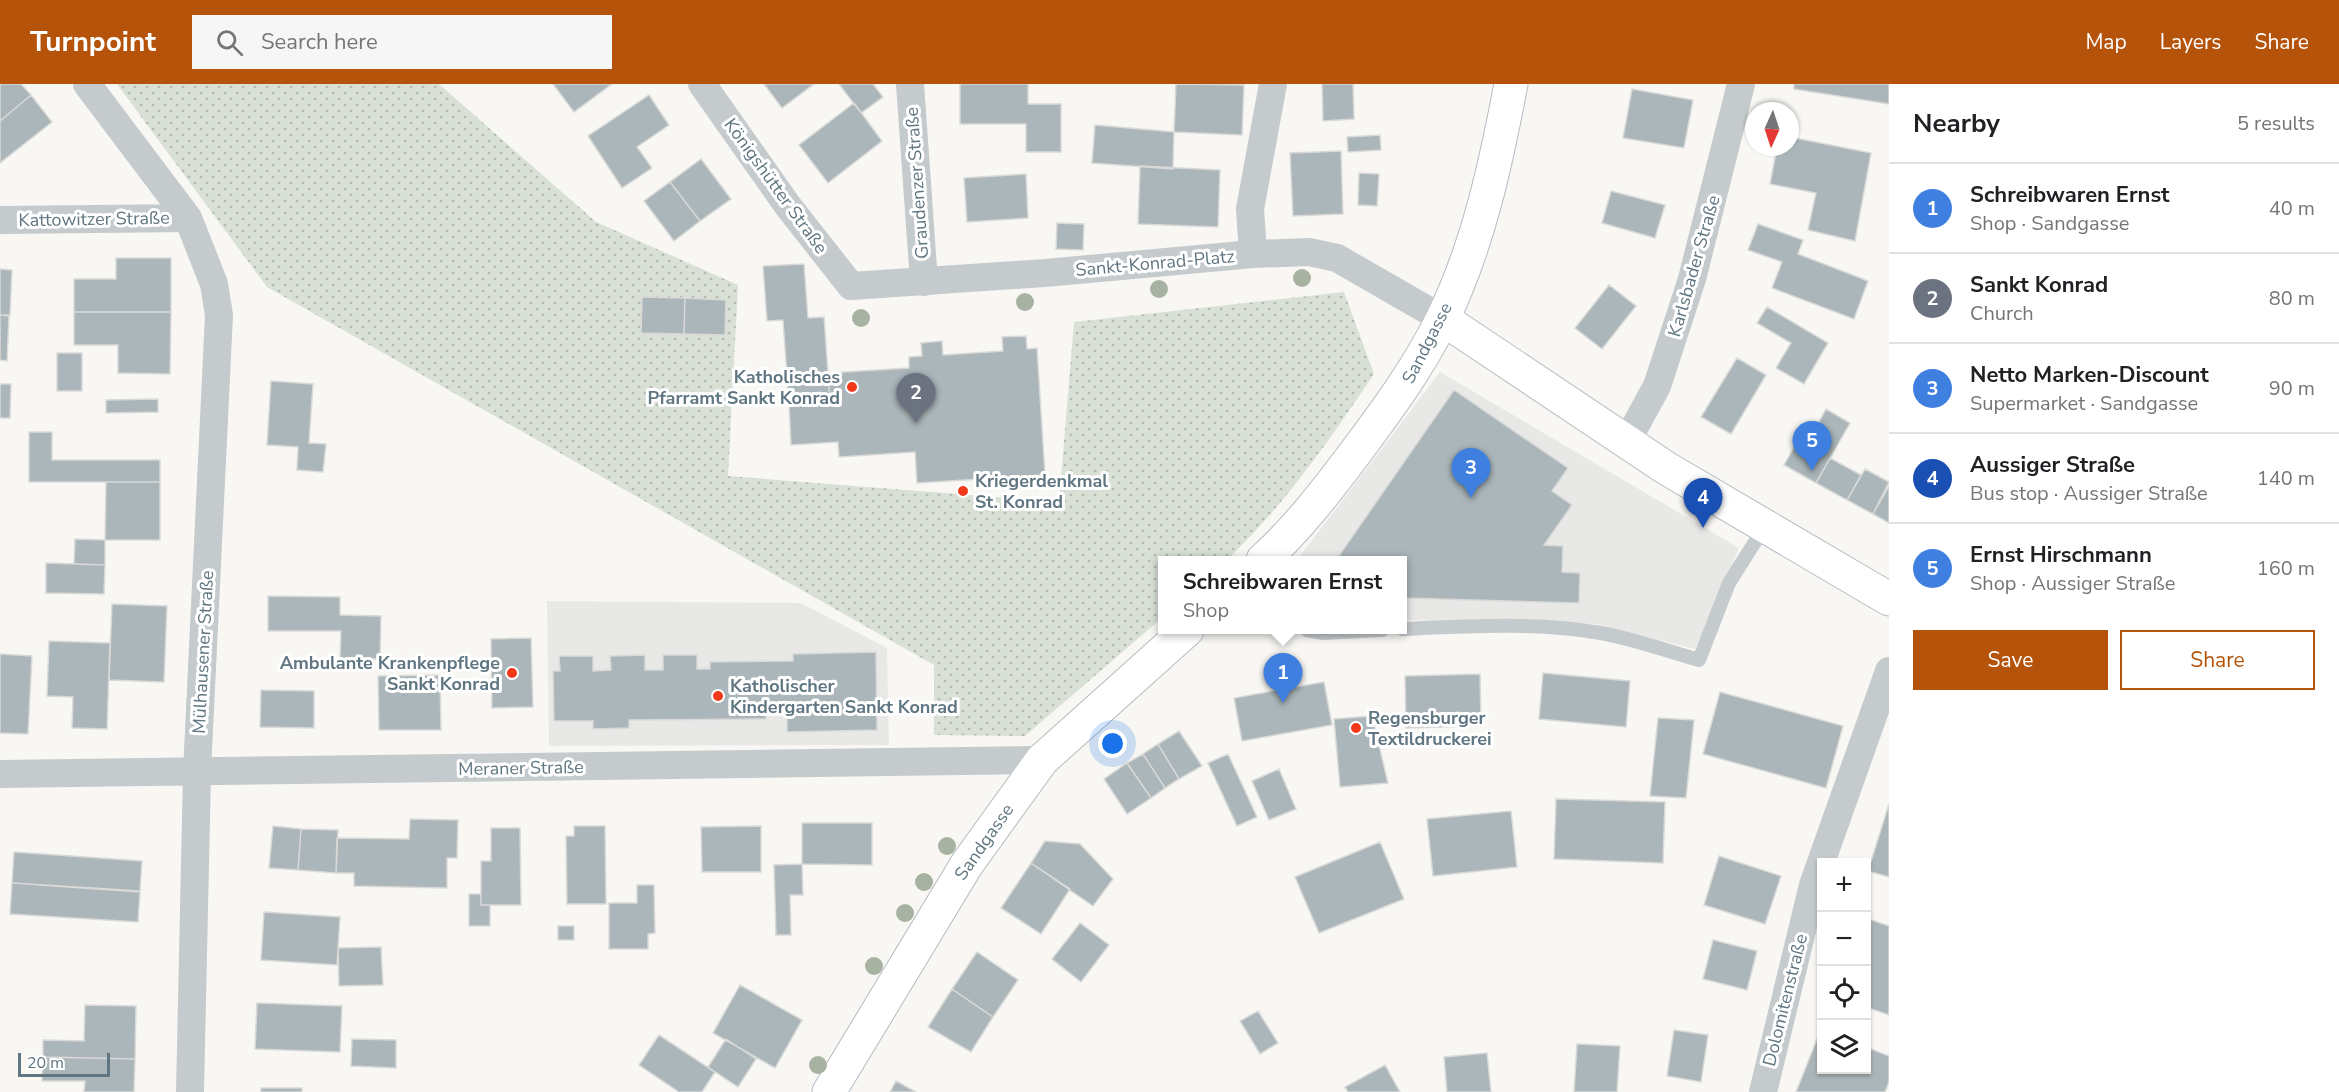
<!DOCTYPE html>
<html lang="en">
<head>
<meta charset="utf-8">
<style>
	:root { --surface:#fff; --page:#f6f6f6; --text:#202124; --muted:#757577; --line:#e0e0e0; --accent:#b45309 }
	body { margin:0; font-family:"Nunito Sans",sans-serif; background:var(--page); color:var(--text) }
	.controls { position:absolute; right:18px; bottom:18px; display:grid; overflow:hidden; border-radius:0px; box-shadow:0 2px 4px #0004 }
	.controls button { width:54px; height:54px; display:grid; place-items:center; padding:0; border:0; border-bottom:2px solid var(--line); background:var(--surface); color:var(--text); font:30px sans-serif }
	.compass { position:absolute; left:1745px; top:18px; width:54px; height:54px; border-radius:50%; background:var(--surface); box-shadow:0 2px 4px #0004; rotate:183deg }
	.scale { position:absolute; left:18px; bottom:15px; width:92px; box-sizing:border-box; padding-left:6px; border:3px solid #607682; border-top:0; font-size:16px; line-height:21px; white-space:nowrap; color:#607682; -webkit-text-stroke:4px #fff; paint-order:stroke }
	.you { position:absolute; left:1113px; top:660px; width:21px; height:21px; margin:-15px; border:4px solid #fff; border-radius:50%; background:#1a73e8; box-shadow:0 0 0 9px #1a73e833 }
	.badge { display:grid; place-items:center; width:39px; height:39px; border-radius:50%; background:var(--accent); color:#fff; font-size:20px; font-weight:700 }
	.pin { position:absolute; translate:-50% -50px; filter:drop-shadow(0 2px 3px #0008) }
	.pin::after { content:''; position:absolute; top:32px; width:21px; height:18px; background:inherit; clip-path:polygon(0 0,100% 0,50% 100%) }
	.popup { position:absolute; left:1158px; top:472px; width:249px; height:78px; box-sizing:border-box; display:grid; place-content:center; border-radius:0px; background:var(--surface); filter:drop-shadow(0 2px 4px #0005); font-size:20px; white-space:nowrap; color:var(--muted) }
	.popup b { font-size:22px; color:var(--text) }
	.popup::after { content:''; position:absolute; left:50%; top:100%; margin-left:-12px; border:12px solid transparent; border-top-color:var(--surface) }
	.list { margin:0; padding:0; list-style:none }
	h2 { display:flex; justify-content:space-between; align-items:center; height:78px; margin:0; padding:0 24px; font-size:26px }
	h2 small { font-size:20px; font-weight:400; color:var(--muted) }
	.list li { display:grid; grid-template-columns:39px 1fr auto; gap:18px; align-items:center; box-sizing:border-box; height:90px; padding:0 24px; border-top:2px solid var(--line) }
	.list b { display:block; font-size:22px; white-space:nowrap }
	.list p { margin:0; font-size:20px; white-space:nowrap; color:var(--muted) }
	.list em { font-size:20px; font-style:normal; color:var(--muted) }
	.actions { display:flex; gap:12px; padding:18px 24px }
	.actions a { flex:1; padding:14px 0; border:2px solid var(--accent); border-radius:0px; text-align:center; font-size:21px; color:var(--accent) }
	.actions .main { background:var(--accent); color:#fff }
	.icon { flex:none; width:33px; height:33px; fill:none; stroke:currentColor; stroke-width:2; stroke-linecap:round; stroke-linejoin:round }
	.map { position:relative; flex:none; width:1889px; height:1008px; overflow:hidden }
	header { display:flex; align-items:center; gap:36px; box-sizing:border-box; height:84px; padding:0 30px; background:var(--accent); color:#fff }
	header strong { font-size:28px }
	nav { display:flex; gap:33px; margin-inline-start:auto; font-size:21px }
	.search { width:420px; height:54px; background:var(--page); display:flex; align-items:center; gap:15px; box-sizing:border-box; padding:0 21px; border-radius:0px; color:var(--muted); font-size:22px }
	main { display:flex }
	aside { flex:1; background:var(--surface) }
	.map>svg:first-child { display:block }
	.built { fill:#e8e9e7 }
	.park { fill:url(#park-dots) }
	.building { fill:#abb6ba; stroke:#d9d9d7; stroke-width:1.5 }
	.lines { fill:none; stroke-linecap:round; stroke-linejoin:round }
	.secondary-casing { stroke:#b4bcc0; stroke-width:35 }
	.lane { stroke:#c5cacd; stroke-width:14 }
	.street { stroke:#c5cacd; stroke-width:28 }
	.secondary { stroke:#fff; stroke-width:33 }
	.tree { fill:#a8b2a2 }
	.poi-dot { fill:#f1391a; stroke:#fff; stroke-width:2 }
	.labels { text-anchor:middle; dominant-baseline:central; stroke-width:6; stroke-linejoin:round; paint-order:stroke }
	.street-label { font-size:18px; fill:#607682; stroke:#fff }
	.poi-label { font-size:18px; font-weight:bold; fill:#607682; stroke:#fff; text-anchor:start }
</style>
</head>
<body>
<header>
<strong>Turnpoint</strong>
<div class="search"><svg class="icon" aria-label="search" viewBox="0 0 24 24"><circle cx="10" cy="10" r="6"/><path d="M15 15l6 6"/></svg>Search here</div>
<nav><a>Map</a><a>Layers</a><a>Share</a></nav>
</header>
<main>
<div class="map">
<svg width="1889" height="1008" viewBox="0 0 1889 1008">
	<defs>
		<pattern id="park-dots" width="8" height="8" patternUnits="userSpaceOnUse" patternTransform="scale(1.5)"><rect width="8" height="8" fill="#d9e0d5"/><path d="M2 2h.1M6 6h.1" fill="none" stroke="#b3bab2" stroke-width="1.8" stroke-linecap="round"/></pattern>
	</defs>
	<rect width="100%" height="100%" fill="#f8f7f4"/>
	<path class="built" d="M 1440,288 L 1739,464 L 1695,565 L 1596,540 L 1403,536 L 1403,476 L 1297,476 Z
		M 547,517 L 801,519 L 887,564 L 889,661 L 549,662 Z"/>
	<path class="park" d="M 117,0 L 439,0 L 596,138 L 738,201 L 728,392 L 1059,418 L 1074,238 L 1344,208 L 1374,290 C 1328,358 1286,419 1227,476 L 1163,476 L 1163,533 L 1025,652 L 934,651 L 934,581 L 267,203 Z"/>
	<path class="building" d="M 0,0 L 21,0 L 31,11 L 0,37 Z
		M 553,0 L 612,0 L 574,28 Z
		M 764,0 L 814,0 L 782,24 Z
		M 839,0 L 873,0 L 883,13 L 861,29 Z
		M 960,0 L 1028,0 L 1028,20 L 1061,20 L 1061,68 L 1026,68 L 1026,40 L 960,40 Z
		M 1176,0 L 1244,1 L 1242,51 L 1174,48 Z
		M 1322,0 L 1353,0 L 1354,35 L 1323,37 Z
		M 1794,0 L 1889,0 L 1889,20 L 1794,5 Z
		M 1632,5 L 1693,16 L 1684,64 L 1623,54 Z
		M 31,11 L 52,38 L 0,79 L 0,37 Z
		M 649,11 L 669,41 L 637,63 L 652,84 L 622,104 L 588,52 Z
		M 854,19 L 882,57 L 828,99 L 799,61 Z
		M 1095,41 L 1174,48 L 1173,85 L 1092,79 Z
		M 1380,51 L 1381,66 L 1348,68 L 1347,53 Z
		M 1790,53 L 1871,69 L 1855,157 L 1808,146 L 1816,109 L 1770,100 L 1777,63 L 1790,63 Z
		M 1341,67 L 1343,130 L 1293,132 L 1290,69 Z
		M 701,75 L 731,115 L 700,137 L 670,98 Z
		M 1140,82 L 1220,86 L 1218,143 L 1138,140 Z
		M 1359,89 L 1379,90 L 1377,122 L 1358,121 Z
		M 1026,90 L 1028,134 L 967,138 L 964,94 Z
		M 670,98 L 700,137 L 674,157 L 644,117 Z
		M 1611,107 L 1665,121 L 1655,154 L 1602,139 Z
		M 1057,139 L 1084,140 L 1083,166 L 1056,165 Z
		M 1758,140 L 1803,156 L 1798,170 L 1868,197 L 1854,235 L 1772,204 L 1782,178 L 1748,166 Z
		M 116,174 L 171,174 L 171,228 L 74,228 L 74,195 L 116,195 Z
		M 804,180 L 808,234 L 824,233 L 830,317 L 789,320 L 783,236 L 767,237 L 763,182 Z
		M 0,185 L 12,186 L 10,231 L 0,231 Z
		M 1609,201 L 1636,222 L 1602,265 L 1575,244 Z
		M 642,213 L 685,214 L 684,250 L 641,249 Z
		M 685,214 L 726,216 L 725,251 L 684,250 Z
		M 1767,223 L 1828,259 L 1804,300 L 1776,284 L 1791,259 L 1757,239 Z
		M 74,228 L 171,228 L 170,290 L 118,289 L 118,261 L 74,261 Z
		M 0,231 L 9,232 L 7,277 L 0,276 Z
		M 1026,252 L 1027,265 L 1037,264 L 1045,391 L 917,399 L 915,368 L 839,373 L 838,358 L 791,361 L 789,320 L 830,317 L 828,289 L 909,284 L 909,273 L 922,272 L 921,259 L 942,257 L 943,271 L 1003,267 L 1002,253 Z
		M 57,269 L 82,269 L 82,307 L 57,307 Z
		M 1737,274 L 1766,291 L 1731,350 L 1701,333 Z
		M 271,297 L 313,300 L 309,359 L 326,360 L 323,388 L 297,386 L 298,363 L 267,361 Z
		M 0,300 L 11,300 L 10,334 L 0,334 Z
		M 1454,306 L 1568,384 L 1552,407 L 1572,421 L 1544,461 L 1563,462 L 1562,488 L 1580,489 L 1579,519 L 1403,514 L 1403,476 L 1336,476 Z
		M 158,315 L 158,328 L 106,329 L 106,316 Z
		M 1826,325 L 1850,339 L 1816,399 L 1784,381 L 1804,346 L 1812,351 Z
		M 29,348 L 52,348 L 52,376 L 160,376 L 160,398 L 29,398 Z
		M 1830,374 L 1861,391 L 1847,416 L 1816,399 Z
		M 1865,385 L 1889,398 L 1873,430 L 1847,416 Z
		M 106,398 L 160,398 L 160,456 L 105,456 Z
		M 1889,402 L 1889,439 L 1873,430 Z
		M 75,455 L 105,456 L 105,481 L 74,480 Z
		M 46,479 L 105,481 L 104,510 L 46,509 Z
		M 268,512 L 340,513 L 340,531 L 381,532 L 380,575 L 340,575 L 341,547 L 268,547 Z
		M 112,520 L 167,522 L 164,598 L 109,596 Z
		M 531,554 L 533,623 L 492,624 L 491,555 Z
		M 49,557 L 110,559 L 107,645 L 72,644 L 73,613 L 47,612 Z
		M 876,568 L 877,646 L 787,648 L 787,624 L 766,624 L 766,635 L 629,636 L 629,644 L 593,645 L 593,637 L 554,637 L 553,587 L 560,587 L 559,572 L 593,572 L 593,587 L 611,586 L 610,572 L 645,571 L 645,586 L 663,586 L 663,571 L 697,571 L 697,585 L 710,585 L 710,578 L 793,577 L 793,570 Z
		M 0,570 L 32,572 L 28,650 L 0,649 Z
		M 1543,589 L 1630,597 L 1626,643 L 1539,635 Z
		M 1480,590 L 1481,642 L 1406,644 L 1405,592 Z
		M 440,591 L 441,646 L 379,646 L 378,592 Z
		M 1324,598 L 1332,641 L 1242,657 L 1234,614 Z
		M 261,606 L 314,607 L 314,644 L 260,643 Z
		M 1720,608 L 1843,642 L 1826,704 L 1703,670 Z
		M 1372,632 L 1388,699 L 1340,703 L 1334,635 Z
		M 1658,634 L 1694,636 L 1686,714 L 1650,712 Z
		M 1179,647 L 1202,682 L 1179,695 L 1158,660 Z
		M 1158,660 L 1179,695 L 1165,704 L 1143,670 Z
		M 1143,670 L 1165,704 L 1151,714 L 1127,679 Z
		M 1228,670 L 1257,733 L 1237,742 L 1208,679 Z
		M 1127,679 L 1151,714 L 1127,730 L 1104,695 Z
		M 1279,685 L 1296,725 L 1269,736 L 1252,697 Z
		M 1556,715 L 1665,718 L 1663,779 L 1554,775 Z
		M 1889,720 L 1889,793 L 1868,787 Z
		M 1511,727 L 1517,783 L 1433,792 L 1427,735 Z
		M 410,735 L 458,736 L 457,774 L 447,774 L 447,804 L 354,802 L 354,789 L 336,789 L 337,754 L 409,755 Z
		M 802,739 L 872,739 L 872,781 L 802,780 Z
		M 273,742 L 301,745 L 298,786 L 269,784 Z
		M 574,742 L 605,742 L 606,820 L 567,820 L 566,752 L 574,752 Z
		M 761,742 L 761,788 L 702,788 L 701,743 Z
		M 491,744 L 520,744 L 521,821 L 481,821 L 481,777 L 491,777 Z
		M 301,745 L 338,746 L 336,789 L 298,786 Z
		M 1045,757 L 1080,760 L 1113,795 L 1093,822 L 1031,779 Z
		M 1380,758 L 1404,815 L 1319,849 L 1295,793 Z
		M 14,768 L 142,777 L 140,807 L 12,799 Z
		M 1719,772 L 1781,792 L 1765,840 L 1704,821 Z
		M 1031,779 L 1070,805 L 1041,850 L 1001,824 Z
		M 802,780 L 803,811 L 790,811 L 791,851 L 776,851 L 774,781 Z
		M 12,799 L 140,808 L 138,838 L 10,830 Z
		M 637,801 L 654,801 L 655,849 L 648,850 L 648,865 L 609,865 L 609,819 L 637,819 Z
		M 469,810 L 481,810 L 481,821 L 490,821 L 490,842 L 469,842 Z
		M 264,828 L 340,833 L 337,881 L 261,876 Z
		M 1866,834 L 1889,842 L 1889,931 L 1866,923 Z
		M 1080,839 L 1109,861 L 1081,898 L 1052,875 Z
		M 558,842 L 574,842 L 574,856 L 558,856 Z
		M 1713,856 L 1757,867 L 1747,906 L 1703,895 Z
		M 381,863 L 383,901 L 339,902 L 338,864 Z
		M 977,868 L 1018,896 L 993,933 L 952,905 Z
		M 740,901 L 802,936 L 775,984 L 713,949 Z
		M 952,905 L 993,933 L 971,968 L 928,943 Z
		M 257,919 L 342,922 L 340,968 L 255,965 Z
		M 85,921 L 136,922 L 135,975 L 43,973 L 43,956 L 84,957 Z
		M 1258,927 L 1278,959 L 1260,970 L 1240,937 Z
		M 1821,945 L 1822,986 L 1866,986 L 1866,963 L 1889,972 L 1889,998 L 1885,1008 L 1796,1008 Z
		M 1674,946 L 1708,951 L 1701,998 L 1667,992 Z
		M 659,951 L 715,988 L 702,1008 L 679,1008 L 639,981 Z
		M 352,955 L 396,956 L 396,984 L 351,982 Z
		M 726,955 L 756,975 L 738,1003 L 708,983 Z
		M 1577,960 L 1620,962 L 1617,1008 L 1574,1008 Z
		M 1487,969 L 1491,1008 L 1447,1008 L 1444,973 Z
		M 43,973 L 135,975 L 134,1008 L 84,1008 L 85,997 L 42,997 Z
		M 1385,981 L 1400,1008 L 1348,1008 L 1345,1003 Z
		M 896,997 L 916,1008 L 890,1008 Z
		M 261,1004 L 302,1004 L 302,1008 L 261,1008 Z"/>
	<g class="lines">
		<defs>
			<path id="secondary" d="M 1443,235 L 1666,384 L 1889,515
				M 1263,476 C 1297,445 1324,410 1352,373 C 1385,329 1417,286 1442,236 C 1478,163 1496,79 1511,0
				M 829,1008 L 967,780 L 1042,676 L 1187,546"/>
		</defs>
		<use href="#secondary" class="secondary-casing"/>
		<path class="lane" d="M 1403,545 C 1469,542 1536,538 1601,549 C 1634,555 1667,567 1699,576 L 1729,499 L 1765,442
			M 1307,546 L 1323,549 L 1382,546"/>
		<path class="street" d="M 87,0 L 188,134 L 214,200 L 219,231 L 197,688 L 190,1008
			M 702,0 L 788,122 L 851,202 L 1045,189 L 1253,170 L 1309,168 L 1337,174 L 1443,235
			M 910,0 L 924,198
			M 0,136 L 188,134
			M 1253,170 L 1250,125 L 1273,0
			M 1627,357 L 1657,302 L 1692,195 L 1741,0
			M 0,690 L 1042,676
			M 1763,1008 L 1813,801 L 1889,587"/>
		<use href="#secondary" class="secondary"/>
	</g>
	<g class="tree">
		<circle cx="1302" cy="194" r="9"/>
		<circle cx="1159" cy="205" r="9"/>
		<circle cx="1025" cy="218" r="9"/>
		<circle cx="861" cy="234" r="9"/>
		<circle cx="947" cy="762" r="9"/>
		<circle cx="924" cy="798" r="9"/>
		<circle cx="905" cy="829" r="9"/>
		<circle cx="874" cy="882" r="9"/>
		<circle cx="818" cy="981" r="9"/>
	</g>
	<g class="poi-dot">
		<circle cx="852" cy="303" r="6"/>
		<circle cx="963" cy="407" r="6"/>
		<circle cx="512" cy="589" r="6"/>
		<circle cx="718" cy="612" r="6"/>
		<circle cx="1356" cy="644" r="6"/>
	</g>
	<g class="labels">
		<g class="street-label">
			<text transform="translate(917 99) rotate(-94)">Graudenzer Straße</text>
			<text transform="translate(776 102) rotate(54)">Königshütter Straße</text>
			<text transform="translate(94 135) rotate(-1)">Kattowitzer Straße</text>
			<text transform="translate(1155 179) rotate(-5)">Sankt-Konrad-Platz</text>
			<text transform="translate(1694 182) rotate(-74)">Karlsbader Straße</text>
			<text transform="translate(1427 259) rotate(-63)">Sandgasse</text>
			<text transform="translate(203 568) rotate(-87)">Mülhausener Straße</text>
			<text transform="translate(521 684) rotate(-1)">Meraner Straße</text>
			<text transform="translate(984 758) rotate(-55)">Sandgasse</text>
			<text transform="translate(1785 916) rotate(-76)">Dolomitenstraße</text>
		</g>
		<g class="poi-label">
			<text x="840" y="293" text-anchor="end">Katholisches<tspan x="840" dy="21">Pfarramt Sankt Konrad</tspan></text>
			<text x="975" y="397">Kriegerdenkmal<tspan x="975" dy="21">St. Konrad</tspan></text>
			<text x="500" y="579" text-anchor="end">Ambulante Krankenpflege<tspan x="500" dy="21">Sankt Konrad</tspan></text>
			<text x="730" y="602">Katholischer<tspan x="730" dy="21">Kindergarten Sankt Konrad</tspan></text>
			<text x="1368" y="634">Regensburger<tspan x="1368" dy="21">Textildruckerei</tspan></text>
		</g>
	</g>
</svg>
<div class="controls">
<button>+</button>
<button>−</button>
<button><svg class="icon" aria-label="locate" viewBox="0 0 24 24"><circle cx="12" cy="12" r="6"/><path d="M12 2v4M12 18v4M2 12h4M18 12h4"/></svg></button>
<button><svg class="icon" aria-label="layers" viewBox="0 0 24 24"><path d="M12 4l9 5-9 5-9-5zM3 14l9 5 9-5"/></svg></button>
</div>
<svg class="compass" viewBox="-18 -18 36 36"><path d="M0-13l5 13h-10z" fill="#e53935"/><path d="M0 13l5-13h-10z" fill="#757577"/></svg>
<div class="scale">20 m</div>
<div class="you"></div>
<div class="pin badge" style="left:1283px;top:619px;background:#3f7fe0">1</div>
<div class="popup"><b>Schreibwaren Ernst</b>Shop</div>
<div class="pin badge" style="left:916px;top:339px;background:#6b7280">2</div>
<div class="pin badge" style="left:1471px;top:414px;background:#3f7fe0">3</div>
<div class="pin badge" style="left:1703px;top:444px;background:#1a4fb4">4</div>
<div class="pin badge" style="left:1812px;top:387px;background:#3f7fe0">5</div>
</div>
<aside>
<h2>Nearby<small>5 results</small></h2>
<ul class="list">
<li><span class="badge" style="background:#3f7fe0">1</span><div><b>Schreibwaren Ernst</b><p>Shop · Sandgasse</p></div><em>40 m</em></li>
<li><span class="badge" style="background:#6b7280">2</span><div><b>Sankt Konrad</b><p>Church</p></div><em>80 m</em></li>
<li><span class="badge" style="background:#3f7fe0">3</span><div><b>Netto Marken-Discount</b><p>Supermarket · Sandgasse</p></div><em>90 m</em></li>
<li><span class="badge" style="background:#1a4fb4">4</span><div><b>Aussiger Straße</b><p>Bus stop · Aussiger Straße</p></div><em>140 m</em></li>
<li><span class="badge" style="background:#3f7fe0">5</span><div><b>Ernst Hirschmann</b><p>Shop · Aussiger Straße</p></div><em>160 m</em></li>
</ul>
<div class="actions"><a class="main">Save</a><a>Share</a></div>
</aside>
</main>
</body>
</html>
